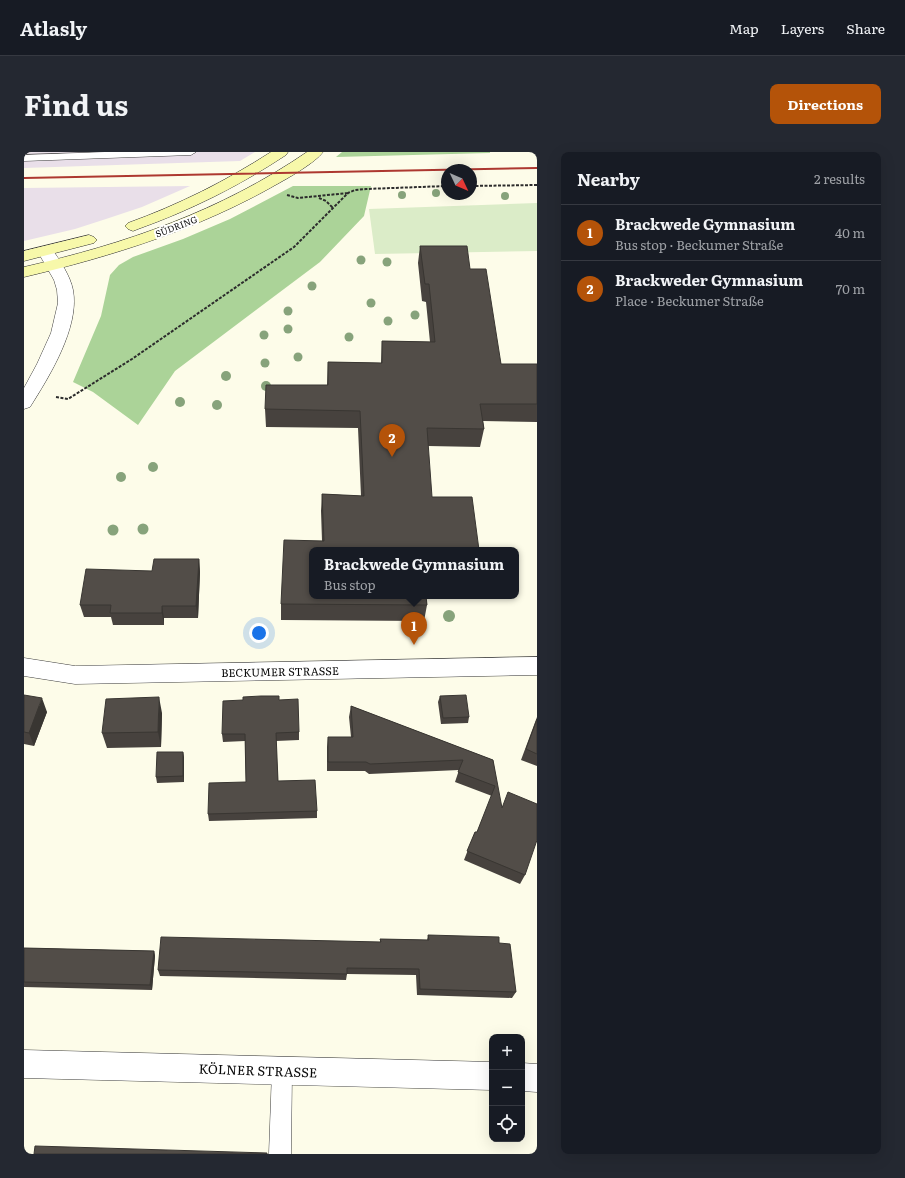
<!DOCTYPE html>
<html lang="en">
<head>
<meta charset="utf-8">
<style>
	:root { --surface:#171b24; --page:#242831; --text:#f1f3f6; --muted:#9ea1a6; --line:#363941; --accent:#b45309 }
	body { margin:0; font-family:Literata,serif; background:var(--page); color:var(--text) }
	.controls { position:absolute; right:12px; bottom:12px; display:grid; overflow:hidden; border-radius:8px; box-shadow:0 4px 16px #0002 }
	.controls button { width:36px; height:36px; display:grid; place-items:center; padding:0; border:0; border-bottom:1px solid var(--line); background:var(--surface); color:var(--text); font:20px sans-serif }
	.compass { position:absolute; left:417px; top:12px; width:36px; height:36px; border-radius:50%; background:var(--surface); box-shadow:0 4px 16px #0002; rotate:134deg }
	.you { position:absolute; left:235px; top:481px; width:14px; height:14px; margin:-10px; border:3px solid #fff; border-radius:50%; background:#1a73e8; box-shadow:0 0 0 6px #1a73e833 }
	.badge { display:grid; place-items:center; width:26px; height:26px; border-radius:50%; background:var(--accent); color:#fff; font-size:13px; font-weight:700 }
	.pin { position:absolute; translate:-50% -33px; filter:drop-shadow(0 1px 2px #0008) }
	.pin::after { content:''; position:absolute; top:21px; width:14px; height:12px; background:inherit; clip-path:polygon(0 0,100% 0,50% 100%) }
	.popup { position:absolute; left:285px; top:395px; width:210px; height:52px; box-sizing:border-box; display:grid; place-content:center; border-radius:8px; background:var(--surface); filter:drop-shadow(0 1px 3px #0005); font-size:13px; white-space:nowrap; color:var(--muted) }
	.popup b { font-size:15px; color:var(--text) }
	.popup::after { content:''; position:absolute; left:50%; top:100%; margin-left:-8px; border:8px solid transparent; border-top-color:var(--surface) }
	.list { margin:0; padding:0; list-style:none }
	h2 { display:flex; justify-content:space-between; align-items:center; height:52px; margin:0; padding:0 16px; font-size:17px }
	h2 small { font-size:13px; font-weight:400; color:var(--muted) }
	.list li { display:grid; grid-template-columns:26px 1fr auto; gap:12px; align-items:center; box-sizing:border-box; height:56px; padding:0 16px; border-top:1px solid var(--line) }
	.list b { display:block; font-size:15px; white-space:nowrap }
	.list p { margin:0; font-size:13px; white-space:nowrap; color:var(--muted) }
	.list em { font-size:13px; font-style:normal; color:var(--muted) }
	.icon { flex:none; width:22px; height:22px; fill:none; stroke:currentColor; stroke-width:2; stroke-linecap:round; stroke-linejoin:round }
	.map { position:relative; flex:none; width:513px; height:1002px; overflow:hidden; border-radius:8px }
	header { display:flex; align-items:center; gap:24px; box-sizing:border-box; height:56px; padding:0 20px; background:var(--surface); border-bottom:1px solid var(--line) }
	header strong { font-size:19px }
	nav { display:flex; gap:22px; margin-inline-start:auto; font-size:14px }
	.intro { display:flex; align-items:center; justify-content:space-between; box-sizing:border-box; height:96px; padding:0 24px }
	h1 { margin:0; font-size:28px }
	.button { padding:10px 18px; border-radius:8px; background:var(--accent); color:#fff; font-size:14px; font-weight:700 }
	main { display:flex; gap:24px; padding:0 24px }
	aside { flex:1; background:var(--surface); border-radius:8px; box-shadow:0 4px 16px #0002 }
	.map>svg:first-child { display:block }
	.industrial { fill:#e9dfe9 }
	.forest { fill:#abd398 }
	.pitch { fill:#dbecc8 }
	.lines { fill:none; stroke-linecap:round; stroke-linejoin:round }
	.service-casing { stroke:#3d3d3d; stroke-width:1 }
	.minor-casing { stroke:#3d3d3d; stroke-width:1 }
	.tertiary-casing { stroke:#3d3d3d; stroke-width:1 }
	.secondary-casing { stroke:#2c2c2c; stroke-width:1 }
	.path { stroke:#2c2c2c; stroke-width:2; stroke-dasharray:3 1.5; stroke-linecap:butt }
	.service { fill:#fff; fill-rule:evenodd }
	.minor { fill:#fff; fill-rule:evenodd }
	.tertiary { fill:#fff; fill-rule:evenodd }
	.secondary { fill:#f7f8aa; fill-rule:evenodd }
	.rail { stroke:#ad3830; stroke-width:2 }
	.tree { fill:#87a37b }
	.wall { fill:#47423e }
	.shaded-wall { fill:#393632 }
	.building { fill:#524d48; stroke:#393632 }
	.labels { text-anchor:middle; dominant-baseline:central; stroke-width:4; stroke-linejoin:round; paint-order:stroke }
	.far-street-label { font-size:9px; fill:#0a0a0a; stroke:#fff }
	.street-label { font-size:11px; fill:#0a0a0a; stroke:#fff }
	.near-street-label { font-size:13px; fill:#0a0a0a; stroke:#fff }
</style>
</head>
<body>
<header>
<strong>Atlasly</strong>
<nav><a>Map</a><a>Layers</a><a>Share</a></nav>
</header>
<div class="intro"><h1>Find us</h1><a class="button">Directions</a></div>
<main>
<div class="map">
<svg width="513" height="1002" viewBox="0 0 513 1002">
	<rect width="100%" height="100%" fill="#fdfce9"/>
	<path class="industrial" d="M 0,0 L 231,0 L 216,9 L 0,16 Z
		M 166,34 L 118,55 L 82,67 L 51,77 L 0,89 L 0,36 Z"/>
	<path class="forest" d="M 318,0 L 466,0 L 466,1 L 312,5 Z
		M 269,34 L 347,34 L 340,64 L 296,110 L 151,219 L 114,273 L 69,240 L 49,230 L 77,164 L 86,123 L 95,113 L 109,105 L 159,87 L 206,67 Z"/>
	<path class="pitch" d="M 513,51 L 513,99 L 351,102 L 345,57 Z"/>
	<g class="lines">
		<defs>
			<path id="service" d="M 81,0 L 172,0 L 167,3 L 0,9 L 0,3 Z
				M 258,909 L 265,912 L 268,919 L 267,1002 L 245,1002 L 248,919 L 251,912 Z"/>
			<path id="minor" d="M 513,505 L 513,523 L 51,532 L 0,524 L 0,506 L 51,514 Z
				M 0,898 L 468,910 L 468,938 L 0,926 Z
				M 498,911 L 513,912 L 513,940 L 498,939 Z"/>
			<path id="tertiary" d="M 22,95 L 28,97 C 36,109 46,123 49,138 C 56,175 25,225 6,255 L 0,257 L 0,236 L 13,212 L 27,181 L 34,151 L 33,138 L 30,128 L 14,100 L 16,97 Z"/>
			<path id="secondary" d="M 247,0 L 264,0 L 262,3 C 215,34 167,58 114,77 L 109,79 L 104,77 L 101,74 L 104,71 C 154,53 202,29 247,0 Z
				M 283,0 L 299,0 C 292,10 266,25 255,31 C 175,77 89,104 0,125 L 0,115 C 101,92 197,59 283,0 Z
				M 65,83 L 70,85 L 73,88 L 70,91 L 0,109 L 0,99 Z"/>
		</defs>
		<use href="#service" class="service-casing"/>
		<use href="#minor" class="minor-casing"/>
		<use href="#tertiary" class="tertiary-casing"/>
		<use href="#secondary" class="secondary-casing"/>
		<path class="path" d="M 447,34 L 513,33
			M 263,43 L 274,46 L 324,41
			M 295,46 L 302,49 L 309,56
			M 32,245 L 44,247 L 108,207 L 270,95 L 324,41 L 331,38 L 342,37 L 423,34"/>
		<use href="#service" class="service"/>
		<use href="#minor" class="minor"/>
		<use href="#tertiary" class="tertiary"/>
		<use href="#secondary" class="secondary"/>
		<path class="rail" d="M 0,26 L 513,16"/>
	</g>
	<g class="tree">
		<circle cx="412" cy="41" r="4"/>
		<circle cx="378" cy="43" r="4"/>
		<circle cx="481" cy="44" r="4"/>
		<circle cx="337" cy="108" r="4.5"/>
		<circle cx="363" cy="110" r="4.5"/>
		<circle cx="288" cy="134" r="4.5"/>
		<circle cx="347" cy="151" r="4.5"/>
		<circle cx="264" cy="159" r="4.5"/>
		<circle cx="391" cy="163" r="4.5"/>
		<circle cx="364" cy="169" r="4.5"/>
		<circle cx="264" cy="177" r="4.5"/>
		<circle cx="240" cy="183" r="4.5"/>
		<circle cx="325" cy="185" r="4.5"/>
		<circle cx="274" cy="205" r="4.5"/>
		<circle cx="241" cy="211" r="4.5"/>
		<circle cx="202" cy="224" r="5"/>
		<circle cx="242" cy="234" r="5"/>
		<circle cx="156" cy="250" r="5"/>
		<circle cx="193" cy="253" r="5"/>
		<circle cx="129" cy="315" r="5"/>
		<circle cx="97" cy="325" r="5"/>
		<circle cx="119" cy="377" r="5.5"/>
		<circle cx="89" cy="378" r="5.5"/>
		<circle cx="425" cy="464" r="6"/>
	</g>
	<path class="wall" d="M 396,94 L 446,117 L 477,212 L 513,212 L 513,270 L 459,269 L 460,277 L 456,295 L 404,294 L 288,444 L 454,444 L 454,445 L 402,446 L 403,453 L 400,469 L 257,468 L 257,452 L 298,389 L 297,359 L 298,342 L 337,344 L 334,276 L 242,275 L 241,257 L 303,233 L 304,210 L 357,211 L 358,189 L 406,190 L 402,150 L 398,149 L 394,111 Z
		M 175,407 L 176,420 L 174,466 L 140,466 L 140,473 L 89,473 L 87,465 L 60,465 L 56,453 L 128,419 Z
		M 0,543 L 23,560 L 10,594 L 0,592 Z
		M 416,544 L 445,565 L 444,571 L 417,572 L 414,550 Z
		M 255,548 L 275,580 L 275,588 L 252,589 L 254,629 L 293,659 L 293,666 L 185,669 L 184,662 L 222,630 L 221,589 L 199,590 L 198,582 Z
		M 327,554 L 469,608 L 477,656 L 501,723 L 496,732 L 440,708 L 451,680 L 453,680 L 468,644 L 431,630 L 435,618 L 345,622 L 341,619 L 303,619 L 303,595 L 304,585 L 327,585 L 325,565 Z
		M 138,561 L 137,595 L 83,596 L 78,581 Z
		M 513,565 L 513,614 L 497,608 Z
		M 159,600 L 160,606 L 160,630 L 133,631 L 132,625 Z
		M 404,783 L 475,791 L 492,840 L 488,846 L 393,843 L 392,823 L 323,822 L 322,828 L 136,824 L 134,818 L 356,790 L 356,787 L 403,788 Z
		M 0,796 L 130,799 L 131,804 L 128,838 L 0,835 Z"/>
	<path class="shaded-wall" d="M 175,407 L 176,420 L 174,466 L 172,454 Z
		M 138,454 L 140,466 L 140,473 L 138,461 Z
		M 135,545 L 138,561 L 137,595 L 134,580 Z
		M 18,546 L 23,560 L 10,594 L 5,581 Z
		M 159,600 L 160,606 L 160,630 L 159,624 Z
		M 130,799 L 131,804 L 128,838 L 126,833 Z"/>
	<path class="building" d="M 396,94 L 443,94 L 446,117 L 462,117 L 477,212 L 513,212 L 513,252 L 456,252 L 460,277 L 403,276 L 408,345 L 448,345 L 455,398 L 288,398 L 288,444 L 402,444 L 403,453 L 257,452 L 260,388 L 300,389 L 298,342 L 340,344 L 336,259 L 241,257 L 242,233 L 304,233 L 304,210 L 358,211 L 358,189 L 411,190 L 405,132 L 401,132 Z
		M 130,407 L 175,407 L 172,454 L 138,454 L 138,461 L 86,461 L 87,453 L 56,453 L 62,417 L 128,419 Z
		M 0,543 L 18,546 L 5,581 L 0,580 Z
		M 442,543 L 445,565 L 419,566 L 416,544 Z
		M 237,544 L 255,544 L 255,548 L 274,547 L 275,580 L 252,581 L 254,629 L 291,628 L 293,659 L 184,662 L 185,631 L 222,630 L 221,582 L 198,582 L 199,549 L 219,548 L 219,545 Z
		M 135,545 L 134,580 L 78,581 L 82,547 Z
		M 327,554 L 469,608 L 478,656 L 484,640 L 513,652 L 513,688 L 501,723 L 443,699 L 451,680 L 453,680 L 471,634 L 434,620 L 439,608 L 346,612 L 342,610 L 304,610 L 304,585 L 329,585 Z
		M 513,567 L 513,602 L 502,597 Z
		M 133,600 L 159,600 L 159,624 L 132,625 Z
		M 404,783 L 475,785 L 475,791 L 486,792 L 492,840 L 396,837 L 395,817 L 323,816 L 323,822 L 134,818 L 137,785 L 357,790 L 356,787 L 405,788 Z
		M 0,796 L 130,799 L 126,833 L 0,830 Z
		M 11,994 L 243,1001 L 243,1002 L 10,1002 Z"/>
	<g class="labels">
		<g class="far-street-label">
			<text transform="translate(152 74) rotate(-21)">SÜDRING</text>
		</g>
		<g class="street-label">
			<text transform="translate(256 519) rotate(-1)">BECKUMER STRASSE</text>
		</g>
		<g class="near-street-label">
			<text transform="translate(234 918) rotate(2)">KÖLNER STRASSE</text>
		</g>
	</g>
</svg>
<div class="controls">
<button>+</button>
<button>−</button>
<button><svg class="icon" aria-label="locate" viewBox="0 0 24 24"><circle cx="12" cy="12" r="6"/><path d="M12 2v4M12 18v4M2 12h4M18 12h4"/></svg></button>
</div>
<svg class="compass" viewBox="-18 -18 36 36"><path d="M0-13l5 13h-10z" fill="#e53935"/><path d="M0 13l5-13h-10z" fill="#9ea1a6"/></svg>
<div class="you"></div>
<div class="pin badge" style="left:390px;top:493px">1</div>
<div class="popup"><b>Brackwede Gymnasium</b>Bus stop</div>
<div class="pin badge" style="left:368px;top:305px">2</div>
</div>
<aside>
<h2>Nearby<small>2 results</small></h2>
<ul class="list">
<li><span class="badge">1</span><div><b>Brackwede Gymnasium</b><p>Bus stop · Beckumer Straße</p></div><em>40 m</em></li>
<li><span class="badge">2</span><div><b>Brackweder Gymnasium</b><p>Place · Beckumer Straße</p></div><em>70 m</em></li>
</ul>
</aside>
</main>
</body>
</html>
